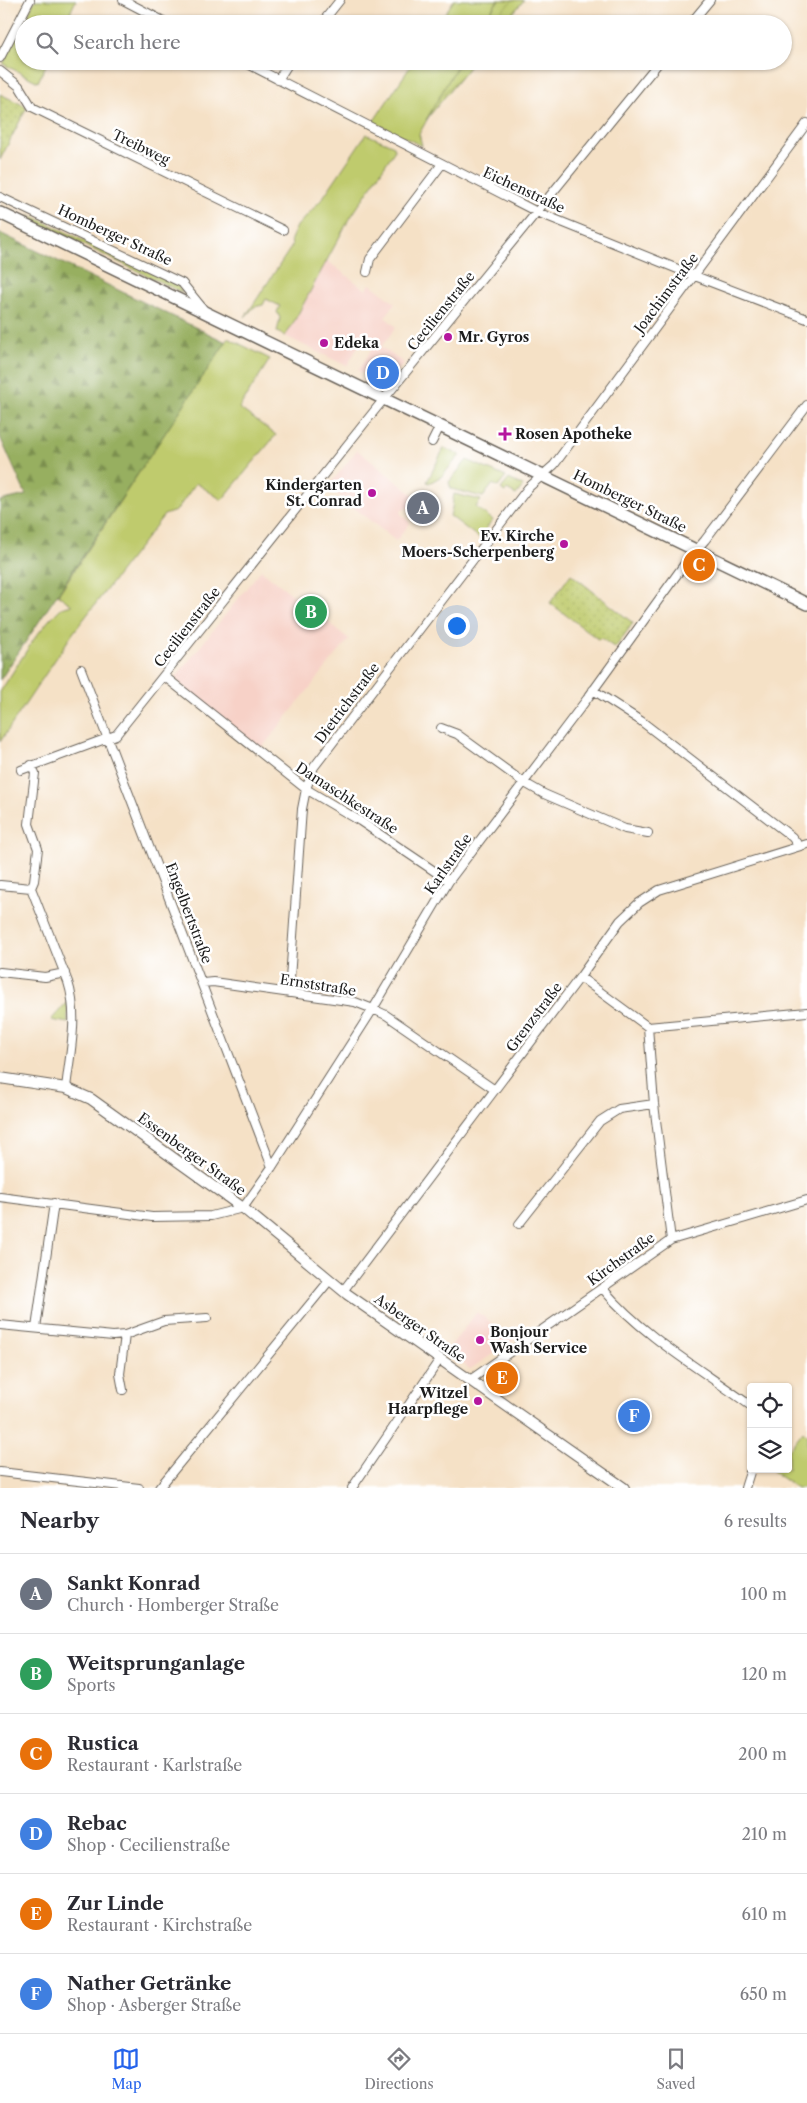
<!DOCTYPE html>
<html lang="en">
<head>
<meta charset="utf-8">
<style>
	:root { --surface:#fff; --page:#f7f7f7; --text:#2b2b33; --muted:#7c7c81; --line:#e1e1e2; --accent:#2563eb }
	body { margin:0; font-family:"Libre Caslon Text",serif; background:var(--page); color:var(--text) }
	.controls { position:absolute; right:15px; bottom:15px; display:grid; overflow:hidden; border-radius:5px; box-shadow:0 1px 4px #0004 }
	.controls button { width:45px; height:45px; display:grid; place-items:center; padding:0; border:0; border-bottom:1px solid var(--line); background:var(--surface); color:var(--text); font:25px sans-serif }
	.you { position:absolute; left:456px; top:625px; width:18px; height:18px; margin:-12px; border:4px solid #fff; border-radius:50%; background:#1a73e8; box-shadow:0 0 0 8px #1a73e833 }
	.badge { display:grid; place-items:center; width:32px; height:32px; border-radius:50%; background:var(--accent); color:#fff; font-size:16px; font-weight:700 }
	.pin { position:absolute; translate:-50% -50%; border:2px solid #fff; box-shadow:0 1px 5px #0006 }
	.list { margin:0; padding:0; list-style:none }
	h2 { display:flex; justify-content:space-between; align-items:center; height:65px; margin:0; padding:0 20px; font-size:21px }
	h2 small { font-size:16px; font-weight:400; color:var(--muted) }
	.list li { display:grid; grid-template-columns:32px 1fr auto; gap:15px; align-items:center; box-sizing:border-box; height:80px; padding:0 20px; border-top:1px solid var(--line) }
	.list b { display:block; font-size:19px; white-space:nowrap }
	.list p { margin:0; font-size:16px; white-space:nowrap; color:var(--muted) }
	.list em { font-size:16px; font-style:normal; color:var(--muted) }
	.icon { flex:none; width:28px; height:28px; fill:none; stroke:currentColor; stroke-width:2; stroke-linecap:round; stroke-linejoin:round }
	.map { position:relative; flex:none; width:807px; height:1488px; overflow:hidden }
	.search { position:absolute; background:var(--surface); box-shadow:0 1px 4px #0004; left:15px; right:15px; top:15px; height:55px; display:flex; align-items:center; gap:12px; box-sizing:border-box; padding:0 18px; border-radius:28px; color:var(--muted); font-size:19px }
	.sheet { height:545px; background:var(--surface) }
	nav { display:flex; justify-content:space-around; align-items:center; box-sizing:border-box; height:70px; border-top:1px solid var(--line); background:var(--surface); font-size:14px; color:var(--muted) }
	nav a { display:grid; justify-items:center; gap:2px }
	nav .on { color:var(--accent) }
	.map>svg:first-child { display:block }
	.built { fill:#f7d1c7 }
	.grass { fill:#bfcb6d; stroke:#6e7444 }
	.forest { fill:url(#forest-firs); stroke:#5a663e }
	.park { fill:url(#park-dots); stroke:#6e7444 }
	.garden { fill:url(#garden-furrows); stroke:#6e7444 }
	.lines { fill:none; stroke-linecap:round; stroke-linejoin:round }
	.minor-casing { stroke:#686158; stroke-width:10 }
	.tertiary-casing { stroke:#686158; stroke-width:12 }
	.secondary-casing { stroke:#686158; stroke-width:14 }
	.minor { stroke:#fff; stroke-width:8 }
	.tertiary { stroke:#fff; stroke-width:10 }
	.secondary { stroke:#fff; stroke-width:11 }
	.poi-dot { fill:#b5179e; stroke:#fff; stroke-width:2 }
	.labels { text-anchor:middle; dominant-baseline:central; stroke-width:5; stroke-linejoin:round; paint-order:stroke }
	.street-label { font-size:14px; fill:#1c1c1c; stroke:#fff }
	.poi-label { font-size:14px; font-weight:bold; fill:#1c1c1c; stroke:#fff; text-anchor:start }
</style>
</head>
<body>
<div class="map">
<svg width="807" height="1488" viewBox="0 0 807 1488">
	<defs>
		<pattern id="forest-firs" width="22" height="20" patternUnits="userSpaceOnUse" patternTransform="scale(1.25)"><rect width="22" height="20" fill="#97af60"/><path d="M5 1l3.5 6h-7zM16 11l3.5 6h-7z" fill="#7a8e4e"/></pattern>
		<pattern id="park-dots" width="8" height="8" patternUnits="userSpaceOnUse" patternTransform="scale(1.25)"><rect width="8" height="8" fill="#bfcb6d"/><path d="M2 2h.1M6 6h.1" fill="none" stroke="#a4ae5e" stroke-width="1.8" stroke-linecap="round"/></pattern>
		<pattern id="garden-furrows" width="10" height="10" patternUnits="userSpaceOnUse" patternTransform="scale(1.25)"><rect width="10" height="10" fill="#bfcb6d"/><path d="M-1 1l2-2M0 10L10 0M9 11l2-2" fill="none" stroke="#a4ae5e"/></pattern>
	</defs>
	<rect width="100%" height="100%" fill="#fff"/>
	<filter id="ink" filterUnits="userSpaceOnUse"><feTurbulence type="fractalNoise" baseFrequency=".02" numOctaves="2"/><feDisplacementMap in="SourceGraphic" scale="10" xChannelSelector="R" yChannelSelector="G"/><feConvolveMatrix kernelMatrix="1 2 1 2 8 2 1 2 1" color-interpolation-filters="sRGB"/></filter>
	<filter id="wash" filterUnits="userSpaceOnUse"><feTurbulence type="fractalNoise" baseFrequency=".0096" numOctaves="4" result="noise"/><feDisplacementMap in="SourceGraphic" scale="20" xChannelSelector="R" yChannelSelector="G"/><feGaussianBlur stdDeviation="1.12" result="paint"/><feColorMatrix in="noise" values="0 0 0 0 0 0 0 0 0 0 0 0 0 0 0 0 0 1.4 0 .05"/><feComposite in="paint" operator="in"/></filter>
	<g filter="url(#wash)">
		<rect width="100%" height="100%" fill="#f5e1c6"/>
		<path class="built" d="M 326,260 L 366,290 L 370,284 L 395,303 L 385,317 L 396,327 L 381,347 L 404,363 L 388,382 L 383,384 L 358,371 L 375,344 L 364,336 L 347,366 L 285,336 Z
			M 357,450 L 417,498 L 408,509 L 405,507 L 400,513 L 410,523 L 396,541 L 328,487 Z
			M 261,570 L 349,639 L 261,749 L 179,683 L 176,677 Z
			M 477,1312 L 514,1340 L 470,1369 L 446,1352 Z"/>
		<path class="grass" d="M 35,0 L 76,0 L 65,24 L 24,24 L 24,61 L 48,61 L 38,82 L 3,64 Z
			M 454,0 L 498,0 L 483,24 L 438,24 Z
			M 414,61 L 460,61 L 419,134 L 422,146 L 373,122 Z
			M 366,134 L 394,146 L 395,150 L 347,223 L 290,329 L 285,336 L 277,332 L 280,318 L 277,312 L 280,306 L 266,299 L 263,305 L 254,307 L 245,317 L 292,246 L 291,239 L 297,226 L 322,199 Z
			M 28,214 L 177,285 L 183,293 L 36,222 Z
			M 228,338 L 270,359 L 239,408 L 276,435 L 222,500 L 196,483 L 176,511 L 164,515 L 73,633 L 0,742 L 0,692 L 34,639 L 49,620 L 61,608 L 72,605 L 58,595 Z
			M 444,448 L 460,455 L 442,476 L 429,483 L 427,482 Z
			M 467,460 L 506,477 L 498,487 L 493,484 L 483,497 L 451,489 L 449,482 Z
			M 509,479 L 523,486 L 516,495 L 507,490 L 505,492 L 501,489 Z
			M 454,494 L 481,500 L 476,507 L 493,520 L 479,538 L 450,516 C 453,508 452,502 454,494 Z
			M 299,600 L 325,621 L 322,625 L 296,603 Z
			M 67,1001 L 68,1023 L 51,1020 L 67,1002 Z
			M 803,1431 L 807,1435 L 807,1488 L 797,1488 L 773,1472 L 775,1469 L 788,1469 L 788,1451 Z"/>
		<path class="forest" d="M 0,233 L 226,342 L 0,680 L 0,501 L 26,495 L 0,437 Z"/>
		<path class="park" d="M 0,94 L 27,107 L 0,160 Z
			M 571,574 L 633,623 L 615,648 L 601,638 L 599,640 L 550,603 Z"/>
		<path class="garden" d="M 498,0 L 524,0 L 504,24 L 483,24 Z
			M 460,61 L 474,61 L 426,120 Z"/>
	</g>
	<g filter="url(#ink)">
		<g class="lines">
			<defs>
				<path id="minor" d="M 123,0 L 169,24
					M 321,24 L 340,0
					M 690,24 L 710,0
					M 0,58 L 30,0
					M 242,61 L 537,212 L 695,276 L 807,319
					M 0,71 L 19,86 L 32,107 L 283,230
					M 278,80 L 290,61
					M 0,197 L 182,283 L 204,310
					M 367,272 L 370,259 L 442,164
					M 432,442 L 440,426
					M 81,669 L 272,1167
					M 164,676 L 306,789 L 360,821 L 449,881
					M 593,690 L 641,721 L 792,837 L 799,846
					M 441,728 L 457,734 L 523,782 L 544,794 L 625,829 L 648,833
					M 31,765 L 35,773 L 29,824 L 38,849 L 34,881 L 31,888
					M 21,770 L 116,735 L 375,410 L 660,61
					M 0,885 L 31,888 L 68,982 C 79,1016 70,1052 66,1088
					M 0,972 L 45,977 L 65,973
					M 580,977 L 648,1027 L 807,1012
					M 203,983 L 213,982 L 355,1002 L 373,1009 L 386,1015 L 495,1090
					M 289,993 L 302,809 L 306,789 L 314,767 L 528,488 L 554,465 L 807,123
					M 648,1027 L 654,1104 L 671,1240
					M 0,1197 L 152,1217 L 211,1216 L 243,1208 L 272,1167 L 373,1009 L 449,881 L 587,699 L 686,562 L 705,540 L 807,405
					M 519,1224 L 600,1121 L 619,1109 L 654,1104
					M 603,1289 C 645,1338 699,1368 751,1406
					M 343,1291 L 580,977 L 620,921 L 639,903 L 659,890 L 807,844
					M 0,1325 L 113,1336 L 125,1335 L 164,1321 L 207,1318
					M 36,1328 L 54,1203
					M 470,1380 L 671,1240 L 807,1200
					M 123,1390 L 120,1374 L 125,1335
					M 0,1472 L 139,1488
					M 159,1488 L 329,1281
					M 352,1488 L 440,1359
					M 745,1488 L 751,1469"/>
				<path id="tertiary" d="M 0,1078 L 66,1088 L 91,1099 L 243,1208 L 347,1294 L 624,1488"/>
				<path id="secondary" d="M 0,213 L 807,604"/>
			</defs>
			<use href="#minor" class="minor-casing"/>
			<use href="#tertiary" class="tertiary-casing"/>
			<use href="#secondary" class="secondary-casing"/>
			<use href="#minor" class="minor"/>
			<use href="#tertiary" class="tertiary"/>
			<use href="#secondary" class="secondary"/>
		</g>
	</g>
	<g class="poi-dot">
		<circle cx="448" cy="337" r="5"/>
		<circle cx="324" cy="343" r="5"/>
		<path d="M502.5 426.5h5v5h5v5h-5v5h-5v-5h-5v-5h5z"/>
		<circle cx="372" cy="493" r="5"/>
		<circle cx="564" cy="544" r="5"/>
		<circle cx="480" cy="1340" r="5"/>
		<circle cx="478" cy="1401" r="5"/>
	</g>
	<g class="labels">
		<g class="street-label">
			<text transform="translate(141 147) rotate(26)">Treibweg</text>
			<text transform="translate(524 190) rotate(25)">Eichenstraße</text>
			<text transform="translate(115 235) rotate(25)">Homberger Straße</text>
			<text transform="translate(666 293) rotate(-53)">Joachimstraße</text>
			<text transform="translate(441 311) rotate(-51)">Cecilienstraße</text>
			<text transform="translate(630 501) rotate(26)">Homberger Straße</text>
			<text transform="translate(187 627) rotate(-52)">Cecilienstraße</text>
			<text transform="translate(347 703) rotate(-53)">Dietrichstraße</text>
			<text transform="translate(347 798) rotate(33)">Damaschkestraße</text>
			<text transform="translate(448 864) rotate(-55)">Karlstraße</text>
			<text transform="translate(189 913) rotate(69)">Engelbertstraße</text>
			<text transform="translate(318 985) rotate(9)">Ernststraße</text>
			<text transform="translate(534 1017) rotate(-53)">Grenzstraße</text>
			<text transform="translate(192 1154) rotate(36)">Essenberger Straße</text>
			<text transform="translate(621 1259) rotate(-36)">Kirchstraße</text>
			<text transform="translate(420 1328) rotate(35)">Asberger Straße</text>
		</g>
		<g class="poi-label">
			<text x="458" y="337">Mr. Gyros</text>
			<text x="334" y="343">Edeka</text>
			<text x="515" y="434">Rosen Apotheke</text>
			<text x="362" y="485" text-anchor="end">Kindergarten<tspan x="362" dy="16">St. Conrad</tspan></text>
			<text x="554" y="536" text-anchor="end">Ev. Kirche<tspan x="554" dy="16">Moers-Scherpenberg</tspan></text>
			<text x="490" y="1332">Bonjour<tspan x="490" dy="16">Wash Service</tspan></text>
			<text x="468" y="1393" text-anchor="end">Witzel<tspan x="468" dy="16">Haarpflege</tspan></text>
		</g>
	</g>
</svg>
<div class="controls">
<button><svg class="icon" aria-label="locate" viewBox="0 0 24 24"><circle cx="12" cy="12" r="6"/><path d="M12 2v4M12 18v4M2 12h4M18 12h4"/></svg></button>
<button><svg class="icon" aria-label="layers" viewBox="0 0 24 24"><path d="M12 4l9 5-9 5-9-5zM3 14l9 5 9-5"/></svg></button>
</div>
<div class="you"></div>
<div class="pin badge" style="left:423px;top:508px;background:#6b7280">A</div>
<div class="pin badge" style="left:311px;top:612px;background:#2e9e5b">B</div>
<div class="pin badge" style="left:699px;top:565px;background:#e8710a">C</div>
<div class="pin badge" style="left:383px;top:373px;background:#3f7fe0">D</div>
<div class="pin badge" style="left:502px;top:1378px;background:#e8710a">E</div>
<div class="pin badge" style="left:634px;top:1416px;background:#3f7fe0">F</div>
<div class="search"><svg class="icon" aria-label="search" viewBox="0 0 24 24"><circle cx="10" cy="10" r="6"/><path d="M15 15l6 6"/></svg>Search here</div>
</div>
<section class="sheet">
<h2>Nearby<small>6 results</small></h2>
<ul class="list">
<li><span class="badge" style="background:#6b7280">A</span><div><b>Sankt Konrad</b><p>Church · Homberger Straße</p></div><em>100 m</em></li>
<li><span class="badge" style="background:#2e9e5b">B</span><div><b>Weitsprunganlage</b><p>Sports</p></div><em>120 m</em></li>
<li><span class="badge" style="background:#e8710a">C</span><div><b>Rustica</b><p>Restaurant · Karlstraße</p></div><em>200 m</em></li>
<li><span class="badge" style="background:#3f7fe0">D</span><div><b>Rebac</b><p>Shop · Cecilienstraße</p></div><em>210 m</em></li>
<li><span class="badge" style="background:#e8710a">E</span><div><b>Zur Linde</b><p>Restaurant · Kirchstraße</p></div><em>610 m</em></li>
<li><span class="badge" style="background:#3f7fe0">F</span><div><b>Nather Getränke</b><p>Shop · Asberger Straße</p></div><em>650 m</em></li>
</ul>
</section>
<nav>
<a class="on"><svg class="icon" aria-label="map" viewBox="0 0 24 24"><path d="M3 6l6-2 6 2 6-2v14l-6 2-6-2-6 2zM9 4v14M15 6v14"/></svg>Map</a>
<a><svg class="icon" aria-label="directions" viewBox="0 0 24 24"><path d="M12 3l9 9-9 9-9-9zM9 14v-3h6M13 9l2 2-2 2"/></svg>Directions</a>
<a><svg class="icon" aria-label="saved" viewBox="0 0 24 24"><path d="M7 4h10v16l-5-4-5 4z"/></svg>Saved</a>
</nav>
</body>
</html>
